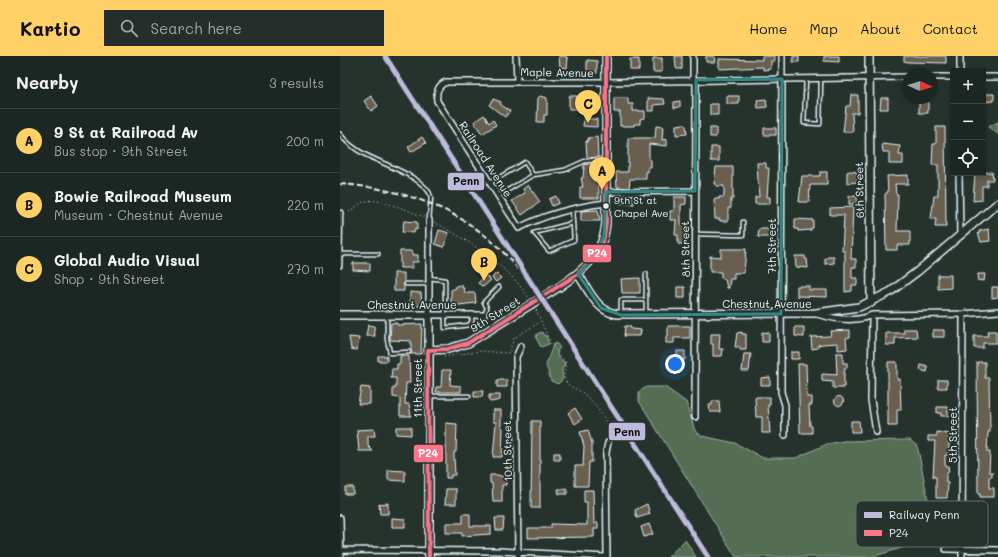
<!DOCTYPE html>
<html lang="en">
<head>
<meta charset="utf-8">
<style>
	:root { --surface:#1c2622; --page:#252e2a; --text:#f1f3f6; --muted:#a0a5a5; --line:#3a4340; --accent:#ffd166 }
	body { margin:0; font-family:Mali,sans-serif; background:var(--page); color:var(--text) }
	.controls { position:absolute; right:12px; top:12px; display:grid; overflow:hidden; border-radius:0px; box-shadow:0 2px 6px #0003 }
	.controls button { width:36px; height:36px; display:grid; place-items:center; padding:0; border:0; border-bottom:1px solid var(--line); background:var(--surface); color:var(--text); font:20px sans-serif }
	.compass { position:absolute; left:562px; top:12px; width:36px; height:36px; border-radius:50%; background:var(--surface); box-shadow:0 2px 6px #0003; rotate:93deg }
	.you { position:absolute; left:335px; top:308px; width:14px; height:14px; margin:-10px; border:3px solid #fff; border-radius:50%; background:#1a73e8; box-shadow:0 0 0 6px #1a73e833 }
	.badge { display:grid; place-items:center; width:26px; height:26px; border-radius:50%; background:var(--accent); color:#111; font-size:13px; font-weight:700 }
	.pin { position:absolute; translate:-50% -33px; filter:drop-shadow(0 1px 2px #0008) }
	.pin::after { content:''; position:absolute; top:21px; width:14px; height:12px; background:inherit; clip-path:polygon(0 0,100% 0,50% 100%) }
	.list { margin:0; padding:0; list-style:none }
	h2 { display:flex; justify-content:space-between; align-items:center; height:52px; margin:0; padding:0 16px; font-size:17px }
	h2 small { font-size:13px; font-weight:400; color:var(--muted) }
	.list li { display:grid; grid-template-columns:26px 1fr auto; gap:12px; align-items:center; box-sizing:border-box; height:64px; padding:0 16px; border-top:1px solid var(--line) }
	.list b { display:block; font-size:15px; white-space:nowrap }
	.list p { margin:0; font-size:13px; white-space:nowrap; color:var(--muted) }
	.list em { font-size:13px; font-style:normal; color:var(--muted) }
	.icon { flex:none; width:22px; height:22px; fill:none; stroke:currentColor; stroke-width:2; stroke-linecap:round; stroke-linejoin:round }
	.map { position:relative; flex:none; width:658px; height:501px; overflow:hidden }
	header { display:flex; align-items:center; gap:24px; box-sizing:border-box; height:56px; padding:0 20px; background:var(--accent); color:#111 }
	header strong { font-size:19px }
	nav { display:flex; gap:22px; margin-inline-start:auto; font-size:14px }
	.search { width:280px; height:36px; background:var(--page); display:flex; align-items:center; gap:10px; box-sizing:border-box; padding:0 14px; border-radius:0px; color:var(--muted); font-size:15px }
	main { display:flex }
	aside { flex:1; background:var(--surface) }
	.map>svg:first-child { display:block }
	.green { fill:#546d52; stroke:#9eafa5 }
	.building { fill:#675e50; stroke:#e8f1f8 }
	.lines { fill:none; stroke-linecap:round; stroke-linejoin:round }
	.lane-casing { stroke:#e8f1f8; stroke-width:5.5 }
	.street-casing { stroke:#e8f1f8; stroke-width:8 }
	.secondary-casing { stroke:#e8f1f8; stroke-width:10 }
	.path { stroke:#e8f1f8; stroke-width:1; stroke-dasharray:1 3; stroke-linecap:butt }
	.lane { stroke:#26332d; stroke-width:2.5 }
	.street { stroke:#26332d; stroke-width:5 }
	.secondary { stroke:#26332d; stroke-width:7 }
	.rail { stroke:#e8f1f8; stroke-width:2; stroke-dasharray:6 3; stroke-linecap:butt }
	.secondary-bridge-casing { stroke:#e8f1f8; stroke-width:10; stroke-linecap:butt }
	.secondary-bridge { stroke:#26332d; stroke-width:7 }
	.bus-1-casing { stroke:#26332d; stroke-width:7 }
	.bus-1 { stroke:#fa758a; stroke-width:4 }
	.rail-1-casing { stroke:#26332d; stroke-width:8 }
	.rail-1 { stroke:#bdbadc; stroke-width:5 }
	.marked { fill:none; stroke:#308883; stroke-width:3; stroke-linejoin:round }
	.bus-dot { fill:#e8f1f8; stroke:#26332d; stroke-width:1.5 }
	.labels { text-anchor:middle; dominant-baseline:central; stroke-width:3.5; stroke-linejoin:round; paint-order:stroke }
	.bus-label { font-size:10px; fill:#e8f1f8; stroke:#26332d; text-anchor:start }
	.street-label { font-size:11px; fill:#e8f1f8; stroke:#26332d }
	.key { fill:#26332d; stroke:#606c6a; stroke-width:1 }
	.key-label { font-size:11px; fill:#e8f1f8 }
	.line-badge { stroke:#26332d; stroke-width:1.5 }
	.badge-label { font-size:11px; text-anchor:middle; font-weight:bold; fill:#fff }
	.pale-badge-label { font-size:11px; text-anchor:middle; font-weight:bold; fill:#111 }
</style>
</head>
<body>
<header>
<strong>Kartio</strong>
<div class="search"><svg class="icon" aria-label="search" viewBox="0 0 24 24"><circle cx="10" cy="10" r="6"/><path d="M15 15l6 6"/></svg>Search here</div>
<nav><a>Home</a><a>Map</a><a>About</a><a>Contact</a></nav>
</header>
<main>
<aside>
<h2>Nearby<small>3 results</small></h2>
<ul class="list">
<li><span class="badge">A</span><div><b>9 St at Railroad Av</b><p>Bus stop · 9th Street</p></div><em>200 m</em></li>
<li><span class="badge">B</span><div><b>Bowie Railroad Museum</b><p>Museum · Chestnut Avenue</p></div><em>220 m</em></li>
<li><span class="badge">C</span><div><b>Global Audio Visual</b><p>Shop · 9th Street</p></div><em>270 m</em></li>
</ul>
</aside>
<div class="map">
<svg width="658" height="501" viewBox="0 0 658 501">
	<rect width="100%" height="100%" fill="#26332d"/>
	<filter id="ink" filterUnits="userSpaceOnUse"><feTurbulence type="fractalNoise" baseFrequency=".025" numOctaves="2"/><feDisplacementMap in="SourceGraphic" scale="8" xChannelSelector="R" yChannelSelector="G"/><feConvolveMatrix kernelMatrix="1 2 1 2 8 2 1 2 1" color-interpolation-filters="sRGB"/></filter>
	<g filter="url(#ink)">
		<path class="green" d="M 658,66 L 658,78 L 648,71 Z
			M 202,276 L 204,280 L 206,279 L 209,288 L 201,291 L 196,282 L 197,278 Z
			M 216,287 L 220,292 L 217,295 L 217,299 L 225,307 L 222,314 L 223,323 L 218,328 L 211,325 L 206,309 L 213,289 Z
			M 306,331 L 325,331 L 346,346 L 355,375 L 362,380 L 395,387 L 423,402 L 456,402 L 487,388 L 504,385 L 570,384 L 577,390 L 579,398 L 590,455 L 590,471 L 574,488 L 532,501 L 396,501 L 299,345 L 299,336 Z
			M 345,484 L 356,501 L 328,501 Z"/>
		<path class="building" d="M 219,0 L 226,0 L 226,2 L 228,2 L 227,12 L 220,11 Z
			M 335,0 L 342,0 L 342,13 L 337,13 L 336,12 Z
			M 366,0 L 374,0 L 375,6 L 366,6 Z
			M 422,0 L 435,0 L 435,5 L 431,5 L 431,13 L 423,14 L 423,11 L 379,13 L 379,3 L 422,4 Z
			M 453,0 L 459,0 L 459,6 L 453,6 Z
			M 484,0 L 499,0 L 499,6 L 484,5 Z
			M 564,0 L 606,0 L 606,7 L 567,6 L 564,5 Z
			M 313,2 L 322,2 L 322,16 L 313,16 Z
			M 290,3 L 299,3 L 299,14 L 290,14 Z
			M 247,4 L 257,5 L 257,17 L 247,17 Z
			M 643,38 L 654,38 L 654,45 L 643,46 Z
			M 511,39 L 518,39 L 518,57 L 512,57 L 513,76 L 503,76 L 506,50 L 510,50 Z
			M 31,40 L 38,50 L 31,55 L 24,45 Z
			M 200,40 L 207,42 L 207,59 L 204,59 L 204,66 L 197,66 L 198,42 Z
			M 229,40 L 237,40 L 238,53 L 229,53 Z
			M 387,40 L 399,40 L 399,48 L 387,48 Z
			M 274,42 L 288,42 L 288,48 L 293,48 L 293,55 L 305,55 L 305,62 L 300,63 L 300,68 L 294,68 L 294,70 L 280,70 L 280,56 L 274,56 Z
			M 308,42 L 324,43 L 325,48 L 314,49 L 314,55 L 308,55 Z
			M 541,42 L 548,42 L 548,53 L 540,53 Z
			M 153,43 L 161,46 L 160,48 L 170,55 L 165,61 L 149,49 Z
			M 426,43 L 427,51 L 418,52 L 417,44 Z
			M 340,45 L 340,51 L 334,52 L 334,46 Z
			M 579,45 L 588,45 L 588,57 L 579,57 Z
			M 370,48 L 378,48 L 378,59 L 370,59 Z
			M 144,59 L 149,67 L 153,64 L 156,69 L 142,78 L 134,66 Z
			M 244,63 L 257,63 L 257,71 L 243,70 Z
			M 344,68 L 346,70 L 347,78 L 336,79 L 336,69 Z
			M 316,70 L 323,71 L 322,84 L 327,83 L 327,90 L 309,88 L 309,104 L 311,104 L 311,111 L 308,111 L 308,116 L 306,116 L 306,123 L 290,123 L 289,132 L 277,131 L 276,116 L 288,116 L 288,82 L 315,82 Z
			M 596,71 L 605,71 L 606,171 L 595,171 L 596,163 L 591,163 L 594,140 L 598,140 L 598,109 L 592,109 L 593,88 L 596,88 Z
			M 370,72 L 376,72 L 376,81 L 370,81 Z
			M 424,72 L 436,72 L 436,79 L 424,79 Z
			M 82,81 L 86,87 L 71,96 L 68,91 Z
			M 257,81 L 258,101 L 247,102 L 246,85 L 248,85 L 248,82 Z
			M 542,88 L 560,90 L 559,99 L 563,99 L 563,108 L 549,108 L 549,96 L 543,96 Z
			M 371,91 L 379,91 L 379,105 L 371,105 Z
			M 258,106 L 259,142 L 240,142 L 240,131 L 243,131 L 241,122 L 243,122 L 244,109 Z
			M 417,107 L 426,107 L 426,112 L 429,112 L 427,141 L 430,141 L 430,148 L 415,148 L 415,141 L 419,141 Z
			M 376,111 L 393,111 L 393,143 L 391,143 L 391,152 L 388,152 L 388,165 L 380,165 L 380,163 L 375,163 L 374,143 L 379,143 L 379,141 L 384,141 L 384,130 L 376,130 L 376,128 L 374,128 Z
			M 510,115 L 517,116 L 518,126 L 507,127 L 507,116 Z
			M 480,116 L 487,116 L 487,129 L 470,129 L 469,146 L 459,146 L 462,120 L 480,120 Z
			M 652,116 L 653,124 L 647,124 L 647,130 L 642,130 L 642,144 L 633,145 L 635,117 Z
			M 568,119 L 568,128 L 555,128 L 556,138 L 558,138 L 557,175 L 570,175 L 570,189 L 557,189 L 557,194 L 546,194 L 545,138 L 548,136 L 547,120 Z
			M 188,129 L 200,146 L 182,159 L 172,145 L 185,137 L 183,133 Z
			M 216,140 L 219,147 L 212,150 L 209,143 Z
			M 509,140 L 517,140 L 517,148 L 509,148 Z
			M 334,141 L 346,141 L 346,148 L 341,149 L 341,168 L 348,169 L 348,175 L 346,175 L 345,188 L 338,188 L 338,179 L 335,179 L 336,164 L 330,164 L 330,155 L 334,155 Z
			M 277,142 L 294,142 L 294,148 L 277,147 Z
			M 513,151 L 511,203 L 516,203 L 516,211 L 512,211 L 512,222 L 517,222 L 517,229 L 512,229 L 512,235 L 505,236 L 505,195 L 502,195 L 504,159 L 490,159 L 490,152 Z
			M 258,154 L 260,165 L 241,165 L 241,155 Z
			M 455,163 L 473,164 L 473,172 L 471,172 L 471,174 L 458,175 L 458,173 L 455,173 Z
			M 64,165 L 77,166 L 77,174 L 75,173 L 74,177 L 62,176 Z
			M 419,173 L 432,173 L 432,181 L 418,181 Z
			M 649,173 L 650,185 L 641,186 L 638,177 L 640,177 L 639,175 Z
			M 99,174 L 109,177 L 104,191 L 95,188 Z
			M 381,193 L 406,193 L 404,217 L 394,217 L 394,223 L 390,223 L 389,232 L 387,232 L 385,223 L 381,222 L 381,216 L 370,216 L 370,200 L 381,201 Z
			M 60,195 L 72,195 L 72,199 L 78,199 L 78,206 L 72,206 L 72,212 L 60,212 Z
			M 455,200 L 465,200 L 465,203 L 467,203 L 468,212 L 456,211 Z
			M 488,201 L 494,201 L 494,207 L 485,208 L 485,203 Z
			M 13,207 L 30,207 L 30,215 L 13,214 Z
			M 54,217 L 64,217 L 64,235 L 54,235 Z
			M 156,217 L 161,222 L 156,226 L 152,222 Z
			M 638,218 L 645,218 L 644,225 L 637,224 Z
			M 146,219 L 151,224 L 143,231 L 138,227 Z
			M 598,219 L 611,219 L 611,232 L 598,233 Z
			M 300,222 L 300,237 L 282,237 L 281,223 Z
			M 122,229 L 122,232 L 124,232 L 125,237 L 135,237 L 136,247 L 111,250 L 111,234 L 116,232 L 116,230 Z
			M 457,230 L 469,230 L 469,234 L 487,234 L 487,241 L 457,240 Z
			M 337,231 L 345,231 L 345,242 L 337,242 Z
			M 652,231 L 658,231 L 658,241 L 652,242 Z
			M 70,236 L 81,237 L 82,249 L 70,252 Z
			M 51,267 L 57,267 L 57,269 L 82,268 L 81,298 L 71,298 L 71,285 L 50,284 Z
			M 28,269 L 34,270 L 35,280 L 26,280 Z
			M 285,270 L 290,270 L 291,273 L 301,274 L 300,280 L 284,280 Z
			M 328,270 L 350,270 L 350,282 L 334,282 L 334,287 L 326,287 L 326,280 L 328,280 Z
			M 455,271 L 464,271 L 464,281 L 455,280 Z
			M 564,273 L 576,273 L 577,281 L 555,282 L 555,289 L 546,289 L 546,277 L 564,277 Z
			M 510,274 L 510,281 L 506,282 L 507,293 L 498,294 L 498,287 L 483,288 L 478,289 L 478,292 L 472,293 L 471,281 L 490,280 L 491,275 Z
			M 593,274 L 604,274 L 604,281 L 593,281 Z
			M 647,275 L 656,275 L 656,287 L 643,287 L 643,292 L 634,292 L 634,280 L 648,280 Z
			M 402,276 L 402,278 L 406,278 L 406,294 L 400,294 L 400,291 L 395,291 L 397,277 Z
			M 422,276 L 429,277 L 429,286 L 422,286 Z
			M 371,278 L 380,278 L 379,293 L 383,293 L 382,300 L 373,300 L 373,288 L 371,288 Z
			M 9,281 L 19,282 L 17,294 L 11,293 Z
			M 337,295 L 345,295 L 345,304 L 337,304 Z
			M 451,296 L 459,296 L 459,303 L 451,303 Z
			M 496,297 L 503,297 L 503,307 L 507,307 L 507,312 L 505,312 L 504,318 L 504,332 L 493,332 L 493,326 L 482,325 L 482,318 L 497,319 Z
			M 404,298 L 411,298 L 409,315 L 402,315 Z
			M 38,300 L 47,300 L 47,305 L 38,305 Z
			M 60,300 L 69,300 L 70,327 L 66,327 L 65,348 L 69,348 L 71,360 L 60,360 L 60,342 L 53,341 L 53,332 L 56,332 L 56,322 L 51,322 L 52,313 L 57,313 L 57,308 L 60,308 Z
			M 548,306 L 557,306 L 557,323 L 560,323 L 561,354 L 557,354 L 557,370 L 548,370 Z
			M 637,306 L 645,306 L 645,322 L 649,322 L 650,376 L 648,376 L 647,396 L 650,396 L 649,416 L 652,416 L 652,421 L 649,421 L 649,432 L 654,432 L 654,441 L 640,441 L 640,438 L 638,438 Z
			M 458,308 L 466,308 L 467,341 L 472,341 L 472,349 L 469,349 L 470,370 L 472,370 L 472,377 L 460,377 Z
			M 581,309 L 588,311 L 587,316 L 580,314 Z
			M 102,314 L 111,314 L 110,329 L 121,330 L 121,336 L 96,336 L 96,331 L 101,331 Z
			M 430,321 L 430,329 L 421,329 L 421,322 Z
			M 160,324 L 167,324 L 167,331 L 157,331 L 157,325 Z
			M 598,324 L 607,324 L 607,332 L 598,332 Z
			M 21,331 L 30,332 L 30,348 L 18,348 Z
			M 134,335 L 143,335 L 142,341 L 134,341 Z
			M 149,339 L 160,339 L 160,344 L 151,346 L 149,345 Z
			M494.5 345a4.5 4.5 0 1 1 9 0a4.5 4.5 0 1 1-9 0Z
			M 415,341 L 430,341 L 430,349 L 428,349 L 430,377 L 422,377 L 422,361 L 416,361 Z
			M 372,345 L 379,345 L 380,356 L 370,356 L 369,349 L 372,349 Z
			M 597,351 L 608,351 L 608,360 L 601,360 L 601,357 L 597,357 Z
			M 235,352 L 242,363 L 235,368 L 228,357 Z
			M 153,354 L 161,354 L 161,371 L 163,372 L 162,401 L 153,401 L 156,366 L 153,366 Z
			M 192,365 L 200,365 L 200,452 L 191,452 Z
			M 511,365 L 519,365 L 520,376 L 511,376 Z
			M 106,367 L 117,368 L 116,396 L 114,396 L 114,400 L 115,419 L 111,419 L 111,422 L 106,422 Z
			M 56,371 L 71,371 L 71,379 L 56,378 Z
			M 34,373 L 35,380 L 28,380 L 28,390 L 33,395 L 19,395 L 17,374 Z
			M 248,374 L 252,387 L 252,406 L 249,406 L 248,430 L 235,430 L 235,410 L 243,410 L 244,390 L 240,376 Z
			M 597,376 L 609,378 L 609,399 L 605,399 L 605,410 L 608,410 L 609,416 L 606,418 L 606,427 L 608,427 L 607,442 L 596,442 L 596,421 L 593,421 L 595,385 L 588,385 L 588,380 L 597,380 Z
			M 214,397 L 220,397 L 220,404 L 214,404 Z
			M 48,414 L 65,415 L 65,425 L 48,424 Z
			M 150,419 L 158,419 L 166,422 L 166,429 L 162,429 L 162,446 L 153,446 L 152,427 L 150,427 Z
			M 5,431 L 13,431 L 13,438 L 5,438 Z
			M 106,433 L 116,433 L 116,448 L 105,448 Z
			M 218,433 L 227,433 L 227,438 L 219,438 Z
			M 244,434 L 253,434 L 254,467 L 258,467 L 258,473 L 254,473 L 254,481 L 188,482 L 188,472 L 211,472 L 211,468 L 247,469 L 247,446 L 244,446 Z
			M 48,447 L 48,458 L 40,458 L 39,448 Z
			M 307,448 L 310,458 L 297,462 L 295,454 Z
			M 123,458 L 130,458 L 130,470 L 151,470 L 151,478 L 122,480 L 122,477 L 106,477 L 106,467 L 123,467 Z
			M 52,462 L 65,463 L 65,471 L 52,471 Z
			M 155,462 L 164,462 L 163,474 L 156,474 Z
			M 309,468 L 313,478 L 304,481 L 301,471 Z"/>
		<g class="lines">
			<defs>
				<path id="lane" d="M 466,23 L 464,67 L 480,68 L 481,23
					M 0,78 C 6,86 15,93 24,98 C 40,107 87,122 91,141 L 89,164
					M 193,119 L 225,114 L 245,105 L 265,103
					M 150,127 L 185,106 L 193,119 L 158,140
					M 232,153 L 234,184 L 209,195 L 194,177 L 233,167
					M 356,178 L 403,179 L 403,166
					M 0,198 L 38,198
					M 0,210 L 1,156
					M 306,218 L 306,256
					M 89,222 L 105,224 L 105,272 L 129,269 L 132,265 L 132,260
					M 66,228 L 88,228
					M 281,256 L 281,244 L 306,244
					M 47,259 L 47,283 L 50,297 L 69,296
					M 144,259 L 147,252 L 144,246 L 159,231
					M 90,340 L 129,340"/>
				<path id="street" d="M 176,0 L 177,25
					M 353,0 L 353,25
					M 442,0 L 441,336 L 445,349 L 445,379
					M 620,0 L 620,15
					M 592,21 L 613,21
					M 643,21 L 658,21
					M 619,117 L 620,180
					M 266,136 L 355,135
					M 266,147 C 235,151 206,158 179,172 L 97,45 C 96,37 98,28 107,26 L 266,26 L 568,21
					M 89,164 L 89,259 L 144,259
					M 477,258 C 494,263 515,267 532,259 L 623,258 L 658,255
					M 532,259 L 531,344 L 536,376
					M 355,361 L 356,24
					M 0,462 L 1,501
					M 606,493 L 658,494
					M 0,494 L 159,495 L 266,501
					M 178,501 L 176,301 L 181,290
					M 267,501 L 266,396 L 268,387
					M 622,501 L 623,258"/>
				<path id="secondary" d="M 529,0 L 531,247
					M 238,218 C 248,233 257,256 277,258 L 476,257 L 519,251 L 550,236 L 578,215 L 658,147
					M 219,231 C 243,215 264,198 266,167 L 266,0
					M 0,259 L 89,259 L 89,501
					M 88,294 L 108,293 L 128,287 L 190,249"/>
			</defs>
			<use href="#lane" class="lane-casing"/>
			<use href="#street" class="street-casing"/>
			<use href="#secondary" class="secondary-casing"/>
			<path class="path" d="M 6,158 C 12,154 20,146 27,145 C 39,142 72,156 84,161
				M 94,166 C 129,185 167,209 189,242
				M 196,254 L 211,288 L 225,305 C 227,310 223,316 225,323 C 227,332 238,332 244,338 C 257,348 265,365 274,379 L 273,383
				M 104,301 L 139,295 L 169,297 L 174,282 L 200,266"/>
			<use href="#lane" class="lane"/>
			<use href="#street" class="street"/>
			<use href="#secondary" class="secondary"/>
			<path class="rail" d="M 0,128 C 60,132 121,152 163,196 C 182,215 197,238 212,259"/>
			<defs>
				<path id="secondary-bridge" d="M 190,249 L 219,231"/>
			</defs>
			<use href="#secondary-bridge" class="secondary-bridge-casing"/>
			<use href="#secondary-bridge" class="secondary-bridge"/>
			<defs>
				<path id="bus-1" d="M 88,294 L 108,293 L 128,287 L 238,218 L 258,196 L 264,181 L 266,167 L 266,0
					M 88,294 L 89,501"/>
			</defs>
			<use href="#bus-1" class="bus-1-casing"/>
			<use href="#bus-1" class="bus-1"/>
			<defs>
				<path id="rail-1" d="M 45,0 L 368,501"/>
			</defs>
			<use href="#rail-1" class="rail-1-casing"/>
			<use href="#rail-1" class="rail-1"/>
		</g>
	</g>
	<path class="marked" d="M 442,23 L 441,258 L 281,259 L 261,252 L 238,218 L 254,201 L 264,181 L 266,136 L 355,135 L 356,24 Z"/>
	<circle class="bus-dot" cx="266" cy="150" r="3.5"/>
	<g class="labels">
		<g class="bus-label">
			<text x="274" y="144">9th St at<tspan x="274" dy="13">Chapel Ave</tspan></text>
		</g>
		<g class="street-label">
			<text transform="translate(217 16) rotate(1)">Maple Avenue</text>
			<text transform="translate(146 103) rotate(57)">Railroad Avenue</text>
			<text transform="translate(519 134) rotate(-91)">6th Street</text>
			<text transform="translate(431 190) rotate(-90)">7th Street</text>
			<text transform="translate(345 193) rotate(-91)">8th Street</text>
			<text x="427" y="247">Chestnut Avenue</text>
			<text x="72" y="248">Chestnut Avenue</text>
			<text transform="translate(155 258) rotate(-32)">9th Street</text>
			<text transform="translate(77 332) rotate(-90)">11th Street</text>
			<text transform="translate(612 379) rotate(-90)">5th Street</text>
			<text transform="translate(167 395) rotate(-91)">10th Street</text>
		</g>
	</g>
	<rect x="516" y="445" width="132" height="46" rx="6" class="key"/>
	<rect x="524" y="456" width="18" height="6" fill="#bdbadc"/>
	<rect x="524" y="474" width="18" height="6" fill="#fa758a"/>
	<g class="key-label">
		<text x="549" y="463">Railway Penn</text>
		<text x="549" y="481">P24</text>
	</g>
	<g class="line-badge">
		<rect x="107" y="116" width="38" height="19" rx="4" fill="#bdbadc"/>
		<rect x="242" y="188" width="30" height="19" rx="4" fill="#fa758a"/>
		<rect x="268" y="366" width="38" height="19" rx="4" fill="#bdbadc"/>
		<rect x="73" y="388" width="31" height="19" rx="4" fill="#fa758a"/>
	</g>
	<g class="badge-label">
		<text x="257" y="201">P24</text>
		<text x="88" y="401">P24</text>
	</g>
	<g class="pale-badge-label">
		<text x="126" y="129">Penn</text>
		<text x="287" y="380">Penn</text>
	</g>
</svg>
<div class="controls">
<button>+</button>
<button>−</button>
<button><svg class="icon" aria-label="locate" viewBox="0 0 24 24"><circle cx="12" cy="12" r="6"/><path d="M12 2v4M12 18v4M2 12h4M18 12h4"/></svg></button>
</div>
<svg class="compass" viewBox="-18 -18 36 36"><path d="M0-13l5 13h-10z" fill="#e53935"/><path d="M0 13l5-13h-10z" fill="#a0a5a5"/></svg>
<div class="you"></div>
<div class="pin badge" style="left:262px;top:134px">A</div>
<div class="pin badge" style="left:144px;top:225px">B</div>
<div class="pin badge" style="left:248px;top:67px">C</div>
</div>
</main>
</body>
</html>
